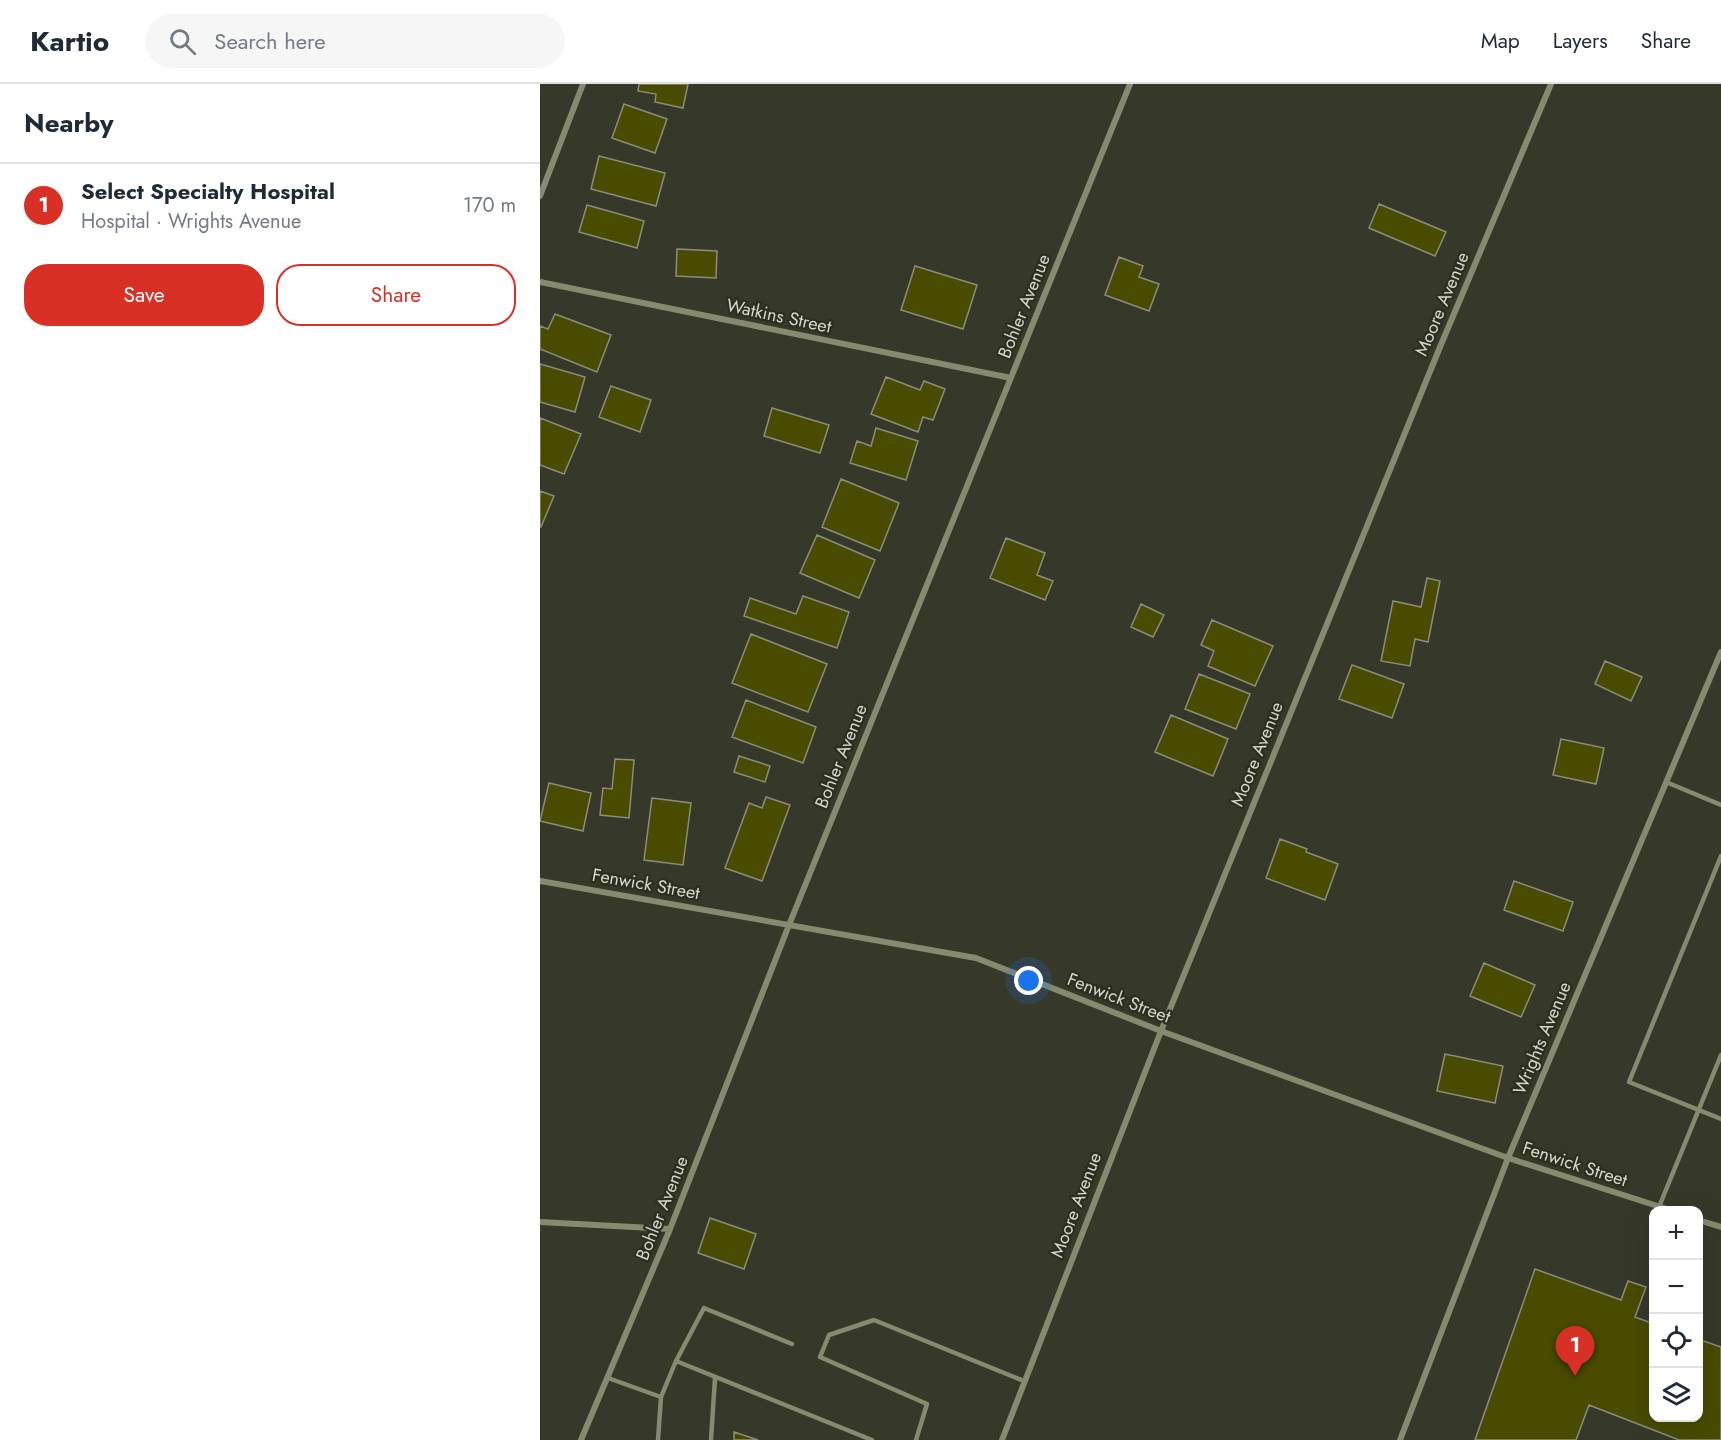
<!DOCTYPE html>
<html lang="en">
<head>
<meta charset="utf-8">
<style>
	:root { --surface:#fff; --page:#f6f6f7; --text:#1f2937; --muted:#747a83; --line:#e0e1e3; --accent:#d93025 }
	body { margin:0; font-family:Jost,sans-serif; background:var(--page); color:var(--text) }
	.controls { position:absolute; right:18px; bottom:18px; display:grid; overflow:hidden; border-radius:12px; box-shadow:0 6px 24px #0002 }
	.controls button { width:54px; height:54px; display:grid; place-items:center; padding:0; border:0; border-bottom:2px solid var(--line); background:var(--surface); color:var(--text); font:30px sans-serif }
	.you { position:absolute; left:489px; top:897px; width:21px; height:21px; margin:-15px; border:4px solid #fff; border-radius:50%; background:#1a73e8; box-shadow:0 0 0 9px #1a73e833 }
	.badge { display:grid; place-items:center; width:39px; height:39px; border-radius:50%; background:var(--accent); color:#fff; font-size:20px; font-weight:700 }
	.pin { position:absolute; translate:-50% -50px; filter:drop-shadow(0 2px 3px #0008) }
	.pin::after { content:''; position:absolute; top:32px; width:21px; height:18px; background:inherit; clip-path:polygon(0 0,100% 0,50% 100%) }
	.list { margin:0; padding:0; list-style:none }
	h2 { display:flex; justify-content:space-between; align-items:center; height:78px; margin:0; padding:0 24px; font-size:26px }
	h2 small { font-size:20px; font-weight:400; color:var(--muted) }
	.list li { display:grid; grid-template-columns:39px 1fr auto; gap:18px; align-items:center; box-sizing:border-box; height:84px; padding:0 24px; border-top:2px solid var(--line) }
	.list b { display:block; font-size:22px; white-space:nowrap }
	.list p { margin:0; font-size:20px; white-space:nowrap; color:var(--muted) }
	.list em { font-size:20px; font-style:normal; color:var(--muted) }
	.actions { display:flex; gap:12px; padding:18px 24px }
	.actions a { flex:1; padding:14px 0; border:2px solid var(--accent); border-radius:24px; text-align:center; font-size:21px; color:var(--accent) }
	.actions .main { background:var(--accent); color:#fff }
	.icon { flex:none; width:33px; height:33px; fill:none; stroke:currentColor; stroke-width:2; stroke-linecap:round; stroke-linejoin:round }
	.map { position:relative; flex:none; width:1181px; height:1356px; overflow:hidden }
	header { display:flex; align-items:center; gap:36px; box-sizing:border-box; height:84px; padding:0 30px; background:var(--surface); border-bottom:2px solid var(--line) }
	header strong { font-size:28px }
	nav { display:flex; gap:33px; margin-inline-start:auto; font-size:21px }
	.search { width:420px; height:54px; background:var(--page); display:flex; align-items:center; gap:15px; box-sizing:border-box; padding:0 21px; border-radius:33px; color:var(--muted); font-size:22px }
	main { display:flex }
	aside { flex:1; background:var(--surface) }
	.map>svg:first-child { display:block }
	.building { fill:#484b00; stroke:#8b8d7c; stroke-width:1.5 }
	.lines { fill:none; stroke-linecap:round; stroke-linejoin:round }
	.service { stroke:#878a6e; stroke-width:4.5 }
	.minor { stroke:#878a6e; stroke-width:6 }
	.labels { text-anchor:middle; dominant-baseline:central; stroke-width:4.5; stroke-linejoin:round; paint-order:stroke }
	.street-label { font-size:18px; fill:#d7d8cf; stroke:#2c2e1f }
</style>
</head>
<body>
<header>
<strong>Kartio</strong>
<div class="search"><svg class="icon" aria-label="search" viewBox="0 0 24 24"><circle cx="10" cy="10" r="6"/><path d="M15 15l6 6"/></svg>Search here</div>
<nav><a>Map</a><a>Layers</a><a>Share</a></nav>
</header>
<main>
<aside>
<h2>Nearby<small></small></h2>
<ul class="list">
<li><span class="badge">1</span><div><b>Select Specialty Hospital</b><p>Hospital · Wrights Avenue</p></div><em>170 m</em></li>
</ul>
<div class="actions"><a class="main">Save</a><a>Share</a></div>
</aside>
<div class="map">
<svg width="1181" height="1356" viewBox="0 0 1181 1356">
	<rect width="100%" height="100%" fill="#363829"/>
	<path class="building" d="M 99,0 L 148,0 L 143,24 L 115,18 L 116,10 L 98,7 Z
		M 84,20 L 127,35 L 115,69 L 72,54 Z
		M 59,72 L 125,89 L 116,122 L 51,105 Z
		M 839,120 L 906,148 L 895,172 L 829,144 Z
		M 47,121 L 104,137 L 97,164 L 39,148 Z
		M 137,165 L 177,167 L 176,194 L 136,192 Z
		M 579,173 L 603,182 L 599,193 L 619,200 L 609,227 L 565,211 Z
		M 375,182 L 437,201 L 423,245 L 361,226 Z
		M 15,230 L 71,251 L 57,288 L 0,265 L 0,242 L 8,245 Z
		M 0,280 L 45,293 L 35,328 L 0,318 Z
		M 346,293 L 380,306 L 384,297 L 405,305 L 393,336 L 383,333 L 378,348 L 331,330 Z
		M 71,302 L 111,316 L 100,348 L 59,333 Z
		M 232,324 L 289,341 L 280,369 L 224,352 Z
		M 0,334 L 41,350 L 24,390 L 0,381 Z
		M 336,344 L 378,357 L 366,396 L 310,379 L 317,357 L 331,362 Z
		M 301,395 L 359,419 L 340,467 L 282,443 Z
		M 0,407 L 14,412 L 1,443 L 0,442 Z
		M 277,451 L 335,476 L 319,514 L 260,489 Z
		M 466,454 L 505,469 L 497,491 L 513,497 L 505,516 L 450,494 Z
		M 887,494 L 900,497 L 888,558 L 875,555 L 870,582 L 841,577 L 853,517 L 881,523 Z
		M 263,512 L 309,528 L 297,564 L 204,532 L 210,514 L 256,530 Z
		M 601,520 L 624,531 L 613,553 L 591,543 Z
		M 672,536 L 733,562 L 715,602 L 668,582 L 674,567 L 661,561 Z
		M 211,550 L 287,580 L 268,628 L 192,599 Z
		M 1065,577 L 1102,593 L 1091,617 L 1055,600 Z
		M 812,581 L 864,600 L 852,634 L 799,615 Z
		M 659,590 L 710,610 L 696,645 L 645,625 Z
		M 206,616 L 276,643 L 263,679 L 192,653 Z
		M 631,631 L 688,655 L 673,692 L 615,668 Z
		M 1021,655 L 1064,664 L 1056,700 L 1013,691 Z
		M 199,672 L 230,682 L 225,698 L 194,688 Z
		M 75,675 L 94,676 L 89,734 L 60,731 L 63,704 L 72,705 Z
		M 9,699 L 51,709 L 43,747 L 0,737 Z
		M 226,713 L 250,721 L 222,797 L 185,784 L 209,719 L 222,724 Z
		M 112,714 L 151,719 L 143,781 L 104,776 Z
		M 740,755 L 767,765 L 766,768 L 798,780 L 785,816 L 726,794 Z
		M 974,797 L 1033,818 L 1023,847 L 964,826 Z
		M 944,879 L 995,901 L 981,933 L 930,912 Z
		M 905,970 L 963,982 L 955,1019 L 897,1007 Z
		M 170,1134 L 216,1150 L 204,1185 L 158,1169 Z
		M 995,1185 L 1081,1216 L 1088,1197 L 1106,1203 L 1095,1233 L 1114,1240 L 1114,1334 L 1158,1334 L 1158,1255 L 1181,1263 L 1181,1356 L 1139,1356 L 1049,1321 L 1036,1356 L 935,1356 Z
		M 194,1348 L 218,1356 L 194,1356 Z"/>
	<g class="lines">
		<path class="service" d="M 1126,698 L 1181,721
			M 1181,772 L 1089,998 L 1181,1035
			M 1119,1123 L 1181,971
			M 136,1277 L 332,1356
			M 68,1294 L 121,1313
			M 118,1356 L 121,1313 L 136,1277 L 164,1224 L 252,1260
			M 171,1356 L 175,1294
			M 376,1356 L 387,1320 L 280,1273 L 289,1251 L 334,1236 L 484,1297"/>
		<path class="minor" d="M 0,112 L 43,0
			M 0,198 L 471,294
			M 0,797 L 436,874 L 621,947 L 968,1074 L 1130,1126
			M 1158,1136 L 1181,1143
			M 0,1138 L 130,1145
			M 41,1356 L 130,1145 L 249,841 L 590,0
			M 462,1356 L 621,947 L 900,263 L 1011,0
			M 860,1356 L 968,1074 L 1181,568"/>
	</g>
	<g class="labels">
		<g class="street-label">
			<text transform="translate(902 220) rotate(-67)">Moore Avenue</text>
			<text transform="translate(484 222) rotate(-68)">Bohler Avenue</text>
			<text transform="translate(239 232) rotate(12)">Watkins Street</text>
			<text transform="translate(717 670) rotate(-68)">Moore Avenue</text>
			<text transform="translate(301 672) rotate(-68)">Bohler Avenue</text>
			<text transform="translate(106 800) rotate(10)">Fenwick Street</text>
			<text transform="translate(579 914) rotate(21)">Fenwick Street</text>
			<text transform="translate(1002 954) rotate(-67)">Wrights Avenue</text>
			<text transform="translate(1035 1080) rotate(18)">Fenwick Street</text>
			<text transform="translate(536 1121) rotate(-69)">Moore Avenue</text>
			<text transform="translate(122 1124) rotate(-68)">Bohler Avenue</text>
		</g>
	</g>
</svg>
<div class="controls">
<button>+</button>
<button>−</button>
<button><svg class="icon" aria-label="locate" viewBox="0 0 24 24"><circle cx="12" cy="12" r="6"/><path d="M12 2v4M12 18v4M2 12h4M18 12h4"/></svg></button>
<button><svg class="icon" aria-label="layers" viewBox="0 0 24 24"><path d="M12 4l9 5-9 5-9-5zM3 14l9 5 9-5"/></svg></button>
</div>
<div class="you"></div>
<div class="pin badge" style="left:1035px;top:1292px">1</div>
</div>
</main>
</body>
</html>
